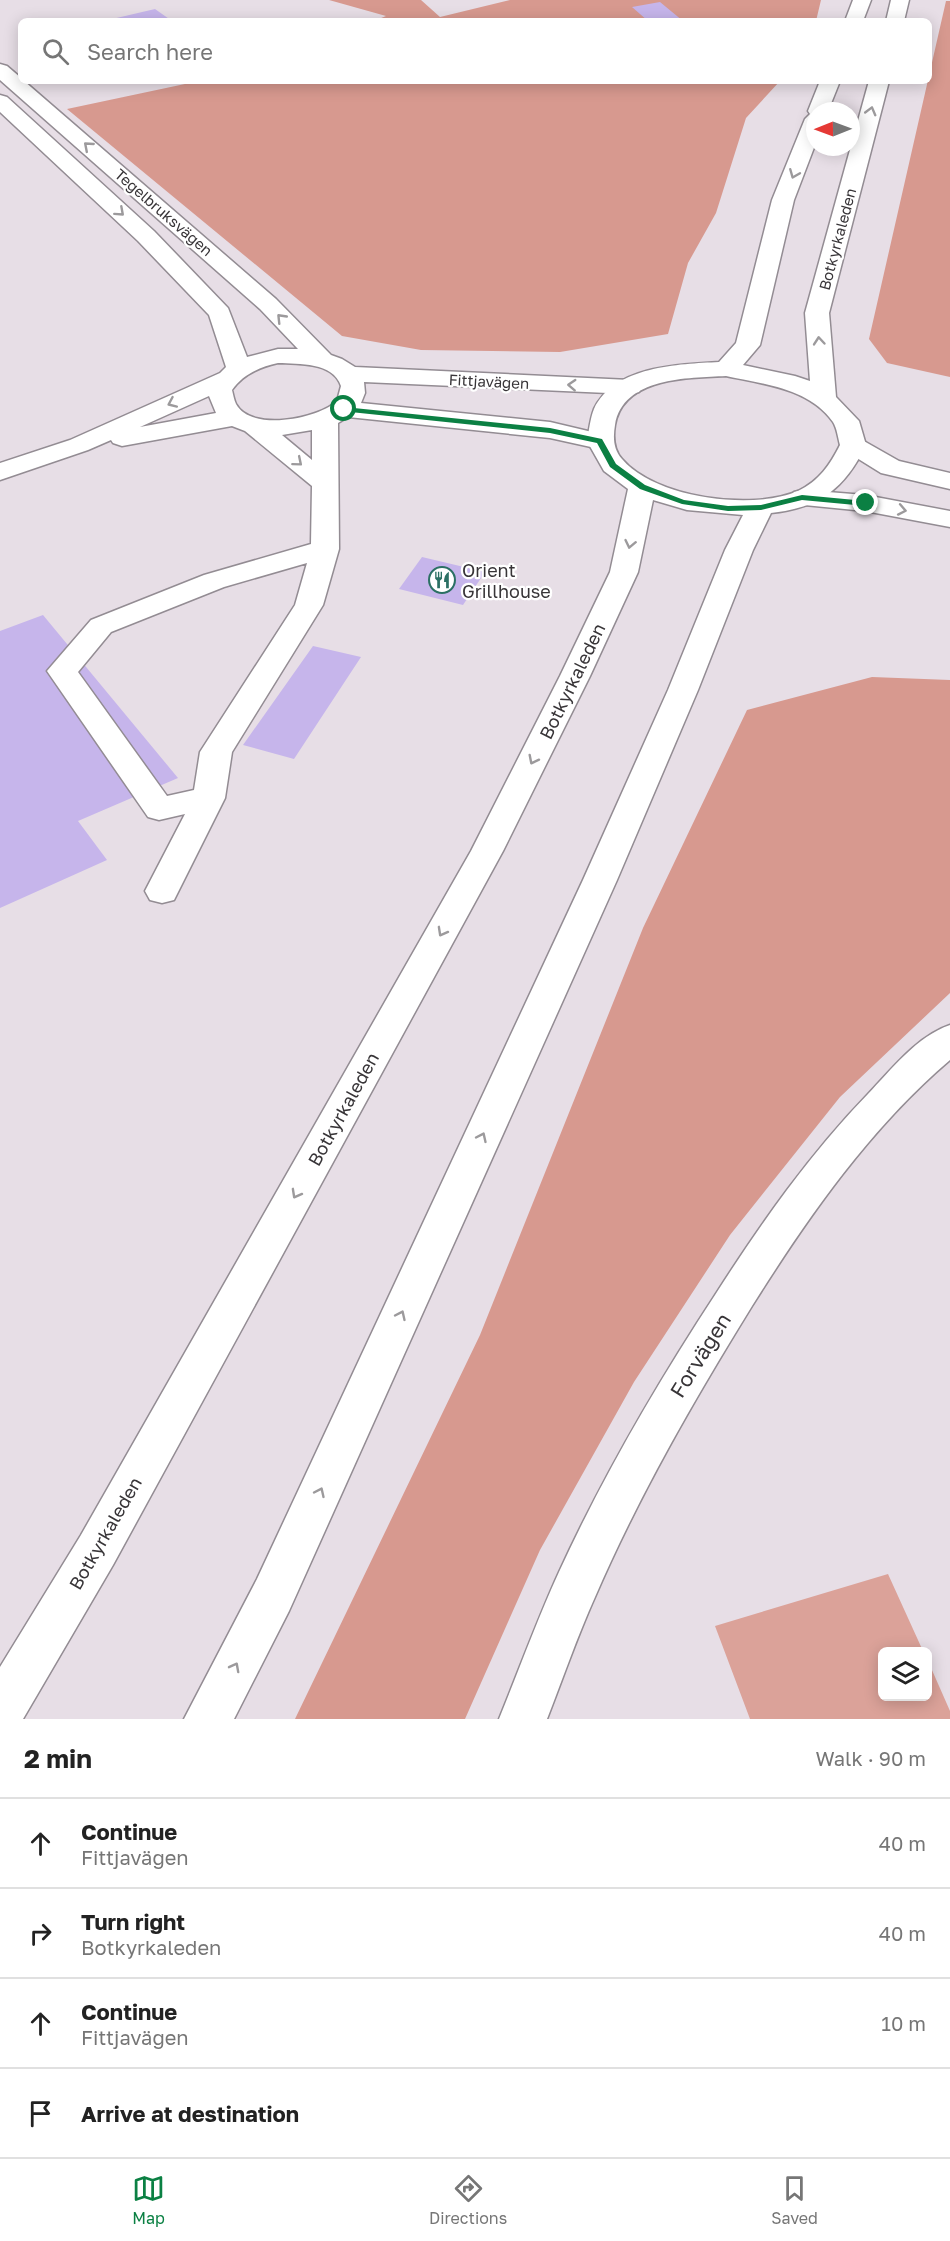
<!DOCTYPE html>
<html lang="en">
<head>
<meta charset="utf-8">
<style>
	:root { --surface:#fff; --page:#f2f2f2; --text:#222; --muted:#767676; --line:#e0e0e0; --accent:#0b8043 }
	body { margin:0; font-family:"Golos Text",sans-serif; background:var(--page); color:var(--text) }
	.controls { position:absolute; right:18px; bottom:18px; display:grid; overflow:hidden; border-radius:9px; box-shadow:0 3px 15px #0003 }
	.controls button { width:54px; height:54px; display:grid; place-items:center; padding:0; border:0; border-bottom:2px solid var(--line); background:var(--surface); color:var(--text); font:30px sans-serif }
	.compass { position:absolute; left:806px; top:102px; width:54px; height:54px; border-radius:50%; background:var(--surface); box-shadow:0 3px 15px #0003; rotate:269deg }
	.stop { position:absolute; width:18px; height:18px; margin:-14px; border:4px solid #0b8043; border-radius:50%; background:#fff }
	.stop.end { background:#0b8043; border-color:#fff; box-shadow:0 2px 6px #0008 }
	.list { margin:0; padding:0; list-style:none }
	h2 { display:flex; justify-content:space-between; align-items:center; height:78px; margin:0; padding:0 24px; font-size:26px }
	h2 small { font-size:20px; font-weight:400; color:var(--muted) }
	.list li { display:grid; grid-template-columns:39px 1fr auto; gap:18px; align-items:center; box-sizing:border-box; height:90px; padding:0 24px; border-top:2px solid var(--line) }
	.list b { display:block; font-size:22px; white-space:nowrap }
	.list p { margin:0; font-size:20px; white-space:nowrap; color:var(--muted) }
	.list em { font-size:20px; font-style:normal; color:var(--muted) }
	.icon { flex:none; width:33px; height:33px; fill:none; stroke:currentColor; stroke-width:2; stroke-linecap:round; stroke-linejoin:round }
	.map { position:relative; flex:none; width:950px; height:1719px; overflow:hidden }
	.search { position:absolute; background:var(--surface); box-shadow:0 3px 15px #0003; left:18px; right:18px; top:18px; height:66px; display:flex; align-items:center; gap:15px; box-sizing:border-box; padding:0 21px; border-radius:9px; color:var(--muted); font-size:22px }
	.sheet { height:438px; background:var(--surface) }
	nav { display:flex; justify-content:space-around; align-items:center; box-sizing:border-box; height:84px; border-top:2px solid var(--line); background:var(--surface); font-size:16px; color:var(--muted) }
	nav a { display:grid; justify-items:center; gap:3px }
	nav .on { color:var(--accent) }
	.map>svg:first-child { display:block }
	.green { fill:#dba299 }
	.forest { fill:#d7998f }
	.building { fill:#c6b5eb }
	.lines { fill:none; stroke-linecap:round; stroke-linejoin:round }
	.minor-casing { stroke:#938c93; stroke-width:3 }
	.major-casing { stroke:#938c93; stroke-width:3 }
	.minor { fill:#fff; fill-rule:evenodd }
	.major { fill:#fff; fill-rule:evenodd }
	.oneway { stroke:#9c9a9c }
	.route { fill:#0b8043 }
	.labels { text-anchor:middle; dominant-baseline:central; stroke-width:4.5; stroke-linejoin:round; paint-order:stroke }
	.far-street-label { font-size:15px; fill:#383538; stroke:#fff }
	.poi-label { font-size:18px; fill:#383538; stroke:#fff; text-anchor:start }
	.street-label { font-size:18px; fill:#383538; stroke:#fff }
	.near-street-label { font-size:21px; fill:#383538; stroke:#fff }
</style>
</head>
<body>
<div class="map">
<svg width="950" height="1719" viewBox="0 0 950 1719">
	<rect width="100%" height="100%" fill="#e7dee6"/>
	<path class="green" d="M 888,1574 L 923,1651 L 882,1652 L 882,1696 L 928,1696 L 928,1661 L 950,1711 L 950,1719 L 750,1719 L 715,1626 Z"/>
	<path class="forest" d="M 329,0 L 421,0 L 440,17 L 510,0 L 821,0 L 816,21 L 374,21 L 386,16 Z
		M 946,1 L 950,1 L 950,377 L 887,363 L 869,339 Z
		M 199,81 L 780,81 L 746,118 L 716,213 L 688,263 L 668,334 L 560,352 L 421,350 L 342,336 L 67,109 Z
		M 872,677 L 950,680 L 950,993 L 840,1097 L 730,1235 L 634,1382 L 540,1550 L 465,1719 L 295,1719 L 480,1335 L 643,928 L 747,710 Z"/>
	<path class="building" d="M 660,2 L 683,21 L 648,21 L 632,7 Z
		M 155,9 L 172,21 L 108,21 L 108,20 Z
		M 422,557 L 485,572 L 463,605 L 399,589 Z
		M 43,615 L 178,778 L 78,821 L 107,860 L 0,908 L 0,631 Z
		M 313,646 L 361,657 L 294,759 L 243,745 Z"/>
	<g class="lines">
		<defs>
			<path id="minor" d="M 0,64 L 7,66 L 21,78 L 21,81 L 24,81 L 276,299 L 331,355 L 342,359 L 355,367 L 630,380 L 639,382 L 642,387 L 639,392 L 630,394 L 364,382 L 365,393 L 361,403 L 550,422 L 609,436 L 613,441 L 609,446 L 600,449 L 550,438 L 348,417 L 338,423 L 339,549 L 323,605 L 232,752 L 225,798 L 174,900 L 162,903 L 150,900 L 145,891 L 185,814 L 159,820 L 148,817 L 47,671 L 91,620 L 204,575 L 311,544 L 312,486 L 245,431 L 232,426 L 122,446 L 113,443 L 111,440 L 88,450 L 0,480 L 0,463 L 70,440 L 220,373 L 226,367 L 209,315 L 138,241 L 0,112 L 0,95 L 7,97 L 154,231 L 228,308 L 247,357 L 278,349 L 298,349 L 260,309 L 0,80 ZM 278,363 C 299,364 333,362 341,386 L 337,401 C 318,419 251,432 236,404 C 234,400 233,394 232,390 C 243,374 260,367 278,363 ZM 209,396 L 216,413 L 140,427 ZM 312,430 L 312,460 L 282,435 ZM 307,563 L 295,605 L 200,752 L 194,790 L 167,796 L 78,672 L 111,632 L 224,587 Z
				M 853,437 L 862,440 L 899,461 L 950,473 L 950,489 L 881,473 L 844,450 L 840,445 L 844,440 Z
				M 803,490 L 865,495 L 950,511 L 950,527 L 865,511 L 794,504 L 790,498 L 794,492 Z
				M 950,1025 L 950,1060 C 870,1128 808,1217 752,1306 C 694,1400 639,1495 595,1597 C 577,1637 563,1678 547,1719 L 499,1719 C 519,1670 537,1620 559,1572 C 604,1474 658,1382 717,1292 C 762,1222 810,1154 868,1094 C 891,1070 917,1036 950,1025 Z"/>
			<path id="major" d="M 853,0 L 871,0 L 863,21 L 845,21 Z
				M 891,0 L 909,0 L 904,21 L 886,21 Z
				M 820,81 L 840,81 L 828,111 L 815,111 L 815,145 L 794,200 L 760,345 L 743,365 L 795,376 L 810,381 L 805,313 L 869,81 L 889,81 L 829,313 L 836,397 L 859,421 L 866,445 C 845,488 820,508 771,513 L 753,550 L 698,690 L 617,880 L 289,1611 L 234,1719 L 184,1719 L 257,1579 L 583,880 L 668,690 L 725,550 L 743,515 L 687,510 L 653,500 L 638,572 L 590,676 L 503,851 L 113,1565 L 23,1719 L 0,1719 L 0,1667 L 81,1535 L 471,851 L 560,676 L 610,572 L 628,489 L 604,471 L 587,441 C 589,431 590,419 594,409 C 614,366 679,364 719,362 L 736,343 L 772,200 L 805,119 L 810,114 L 808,111 ZM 726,376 C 763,384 809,388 833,422 C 837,428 838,438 840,445 C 830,465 819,481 798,491 C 752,511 655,498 622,459 C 613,449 613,437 615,425 C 623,377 688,378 726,376 Z"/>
		</defs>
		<use href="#minor" class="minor-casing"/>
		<use href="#major" class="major-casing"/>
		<use href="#minor" class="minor"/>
		<use href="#major" class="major"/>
	</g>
	<defs><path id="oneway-chevron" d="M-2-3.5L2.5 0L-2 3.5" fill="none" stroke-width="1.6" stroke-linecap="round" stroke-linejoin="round" transform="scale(1.5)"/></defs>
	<g class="oneway">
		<use href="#oneway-chevron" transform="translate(871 111) rotate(-75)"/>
		<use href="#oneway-chevron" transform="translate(88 146) rotate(-139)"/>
		<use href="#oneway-chevron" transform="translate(794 174) rotate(112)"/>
		<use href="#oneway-chevron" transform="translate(120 212) rotate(42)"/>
		<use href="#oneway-chevron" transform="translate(281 318) rotate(-134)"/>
		<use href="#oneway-chevron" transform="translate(819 341) rotate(-95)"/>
		<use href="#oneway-chevron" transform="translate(572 385) rotate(-177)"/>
		<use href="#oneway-chevron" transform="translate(172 403) rotate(156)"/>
		<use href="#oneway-chevron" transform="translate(298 462) rotate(40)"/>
		<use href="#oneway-chevron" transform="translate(902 510) rotate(11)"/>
		<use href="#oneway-chevron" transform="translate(630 544) rotate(102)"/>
		<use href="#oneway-chevron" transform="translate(533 760) rotate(117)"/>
		<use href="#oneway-chevron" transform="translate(442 932) rotate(119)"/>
		<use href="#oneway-chevron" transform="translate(482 1137) rotate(-65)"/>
		<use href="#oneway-chevron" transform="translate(296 1194) rotate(119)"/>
		<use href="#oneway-chevron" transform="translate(401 1315) rotate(-65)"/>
		<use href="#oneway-chevron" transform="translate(320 1492) rotate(-65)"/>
		<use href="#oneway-chevron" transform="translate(235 1667) rotate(-62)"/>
	</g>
	<path class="route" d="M 344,407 L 550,428 L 602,439 L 616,464 L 645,485 L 684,500 L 728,506 L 761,505 L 802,495 L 866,501 L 869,503 L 866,506 L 802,500 L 761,510 L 728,511 L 682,504 L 640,489 L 610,467 L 597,443 L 550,433 L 341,411 Z"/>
	<defs>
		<symbol id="restaurant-ring" viewBox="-11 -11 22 22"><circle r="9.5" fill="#fff" stroke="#2b7064" stroke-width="1.5"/><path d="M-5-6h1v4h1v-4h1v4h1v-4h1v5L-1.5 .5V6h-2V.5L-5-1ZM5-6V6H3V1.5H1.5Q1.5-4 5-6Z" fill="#2b7064"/></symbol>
	</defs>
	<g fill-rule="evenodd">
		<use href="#restaurant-ring" x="427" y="565" width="30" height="30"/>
	</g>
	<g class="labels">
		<g class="far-street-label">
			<text transform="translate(164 212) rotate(41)">Tegelbruksvägen</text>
			<text transform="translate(837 239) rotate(-75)">Botkyrkaleden</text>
			<text transform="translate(489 381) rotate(3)">Fittjavägen</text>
		</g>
		<g class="poi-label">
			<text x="462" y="570">Orient<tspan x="462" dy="21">Grillhouse</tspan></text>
		</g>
		<g class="street-label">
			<text transform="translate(572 681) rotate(-64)">Botkyrkaleden</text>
			<text transform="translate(343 1109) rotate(-61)">Botkyrkaleden</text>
			<text transform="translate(105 1533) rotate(-60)">Botkyrkaleden</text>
		</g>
		<g class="near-street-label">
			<text transform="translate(700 1355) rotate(-58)">Forvägen</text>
		</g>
	</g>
</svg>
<div class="controls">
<button><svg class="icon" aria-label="layers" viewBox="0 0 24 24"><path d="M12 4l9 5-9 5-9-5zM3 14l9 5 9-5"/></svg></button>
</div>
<svg class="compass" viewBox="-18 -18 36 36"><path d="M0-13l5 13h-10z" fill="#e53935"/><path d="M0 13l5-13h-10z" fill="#767676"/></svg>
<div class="stop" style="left:344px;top:409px"></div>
<div class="stop end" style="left:866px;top:503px"></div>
<div class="search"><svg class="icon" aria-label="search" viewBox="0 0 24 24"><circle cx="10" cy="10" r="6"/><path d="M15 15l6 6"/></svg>Search here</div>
</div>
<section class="sheet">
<h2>2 min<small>Walk · 90 m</small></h2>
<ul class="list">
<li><svg class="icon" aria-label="ahead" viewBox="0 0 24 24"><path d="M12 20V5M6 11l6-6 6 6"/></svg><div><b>Continue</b><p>Fittjavägen</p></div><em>40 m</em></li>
<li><svg class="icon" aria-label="right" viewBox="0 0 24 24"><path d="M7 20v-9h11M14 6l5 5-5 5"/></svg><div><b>Turn right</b><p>Botkyrkaleden</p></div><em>40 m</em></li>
<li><svg class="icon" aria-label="ahead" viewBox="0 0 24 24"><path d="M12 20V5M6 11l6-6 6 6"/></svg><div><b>Continue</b><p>Fittjavägen</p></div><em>10 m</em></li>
<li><svg class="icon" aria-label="arrive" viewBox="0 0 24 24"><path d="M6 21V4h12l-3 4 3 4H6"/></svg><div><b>Arrive at destination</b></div></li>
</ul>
</section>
<nav>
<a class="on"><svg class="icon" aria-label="map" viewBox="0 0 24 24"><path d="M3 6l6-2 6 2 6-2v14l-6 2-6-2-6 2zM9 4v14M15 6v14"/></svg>Map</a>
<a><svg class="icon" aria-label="directions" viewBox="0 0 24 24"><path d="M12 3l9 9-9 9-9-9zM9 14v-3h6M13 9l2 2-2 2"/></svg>Directions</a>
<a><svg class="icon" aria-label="saved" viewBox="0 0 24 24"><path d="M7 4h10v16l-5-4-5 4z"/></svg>Saved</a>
</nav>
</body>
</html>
